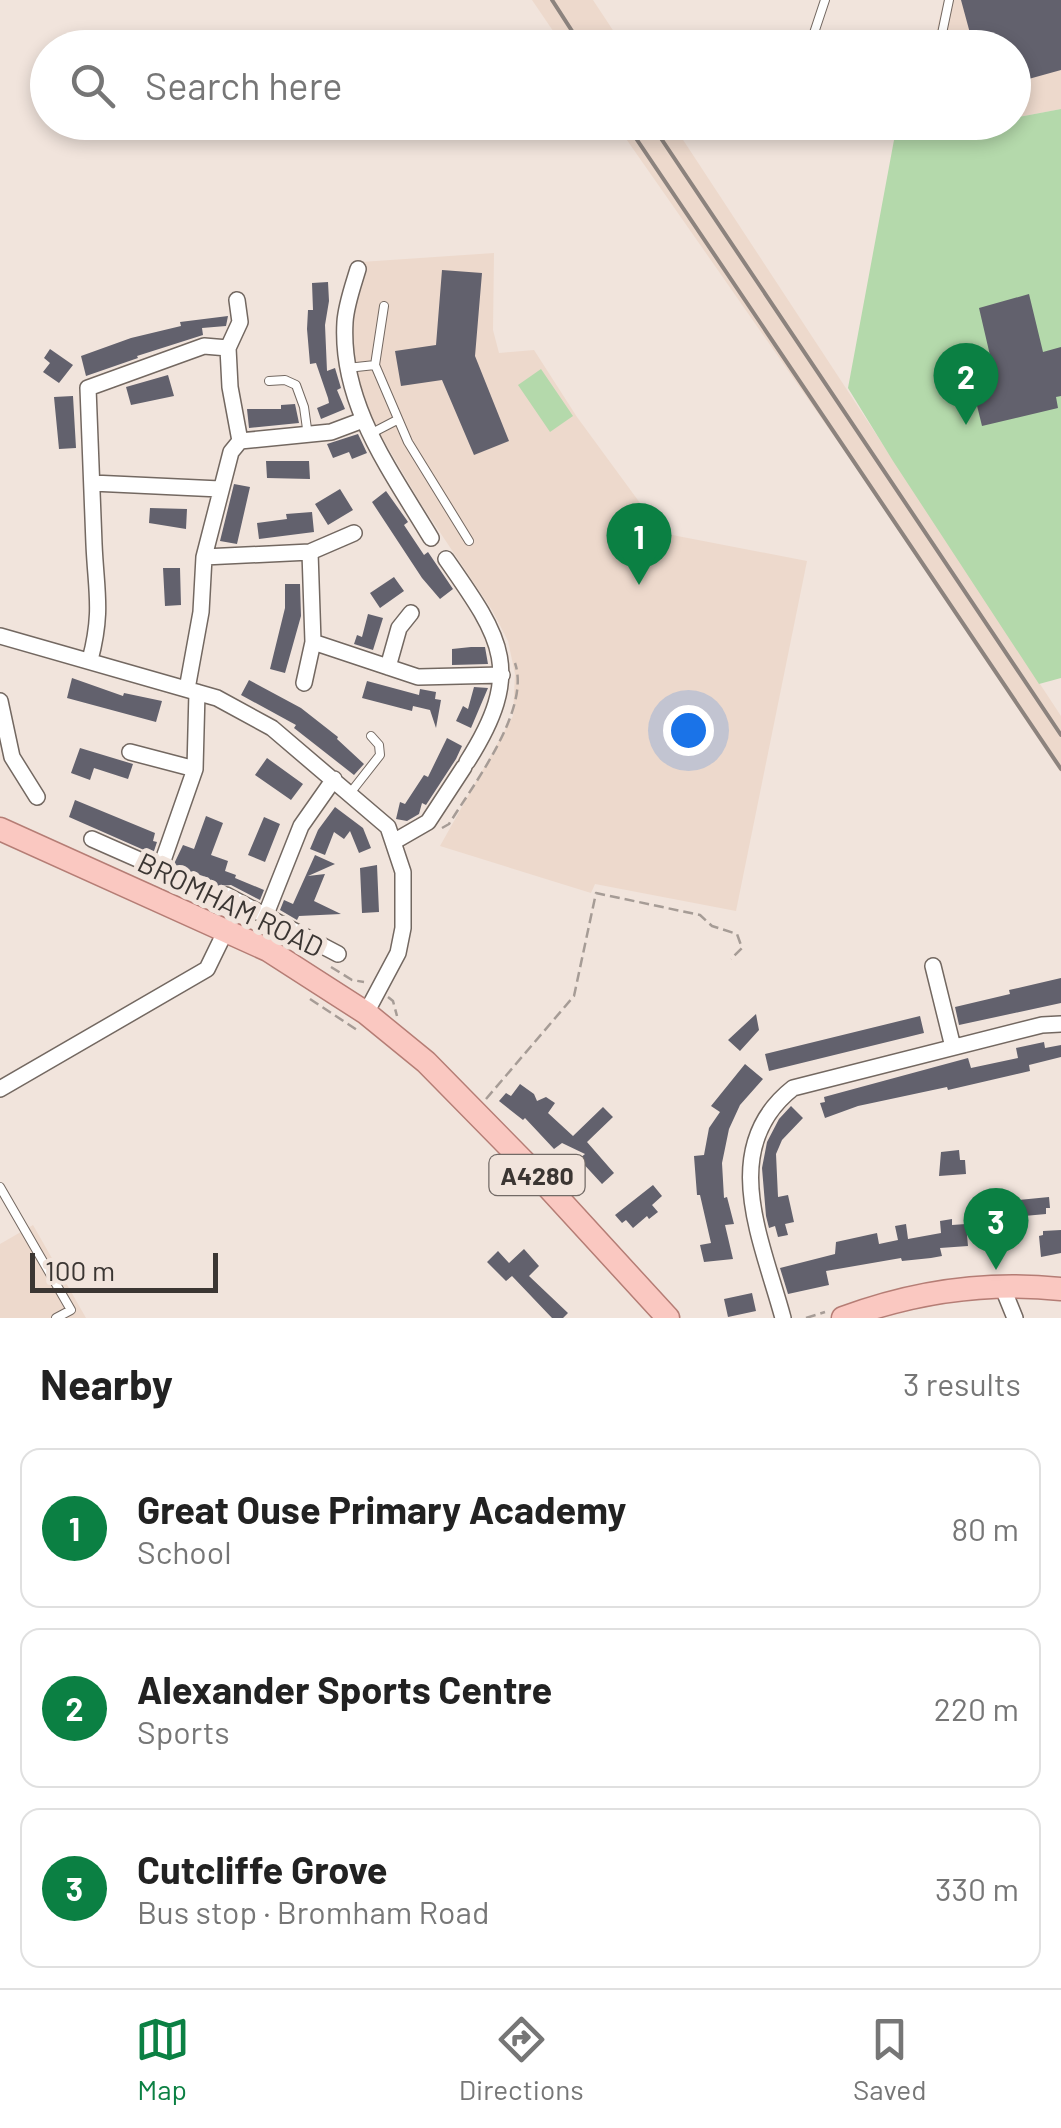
<!DOCTYPE html>
<html lang="en">
<head>
<meta charset="utf-8">
<style>
	:root { --surface:#fff; --page:#f6f6f6; --text:#222; --muted:#767676; --line:#e0e0e0; --accent:#0b8043 }
	body { margin:0; font-family:Barlow,sans-serif; background:var(--page); color:var(--text) }
	.scale { position:absolute; left:30px; bottom:25px; width:188px; box-sizing:border-box; padding-left:10px; border:5px solid #3b3633; border-top:0; font-size:28px; line-height:35px; white-space:nowrap; color:#3b3633; -webkit-text-stroke:8px #f1e4dc; paint-order:stroke }
	.you { position:absolute; left:688px; top:730px; width:35px; height:35px; margin:-25px; border:8px solid #fff; border-radius:50%; background:#1a73e8; box-shadow:0 0 0 15px #1a73e833 }
	.badge { display:grid; place-items:center; width:65px; height:65px; border-radius:50%; background:var(--accent); color:#fff; font-size:32px; font-weight:700 }
	.pin { position:absolute; translate:-50% -82px; filter:drop-shadow(0 2px 5px #0008) }
	.pin::after { content:''; position:absolute; top:52px; width:35px; height:30px; background:inherit; clip-path:polygon(0 0,100% 0,50% 100%) }
	.list { margin:0; padding:0; list-style:none }
	h2 { display:flex; justify-content:space-between; align-items:center; height:130px; margin:0; padding:0 40px; font-size:42px }
	h2 small { font-size:32px; font-weight:400; color:var(--muted) }
	.list li { display:grid; grid-template-columns:65px 1fr auto; gap:30px; align-items:center; box-sizing:border-box; height:160px; margin:0 20px 20px; padding:0 20px; border:2px solid var(--line); border-radius:20px }
	.list b { display:block; font-size:38px; white-space:nowrap }
	.list p { margin:0; font-size:32px; white-space:nowrap; color:var(--muted) }
	.list em { font-size:32px; font-style:normal; color:var(--muted) }
	.icon { flex:none; width:55px; height:55px; fill:none; stroke:currentColor; stroke-width:2; stroke-linecap:round; stroke-linejoin:round }
	.map { position:relative; flex:none; width:1061px; height:1318px; overflow:hidden }
	.search { position:absolute; background:var(--surface); box-shadow:0 5px 15px #0003; left:30px; right:30px; top:30px; height:110px; display:flex; align-items:center; gap:25px; box-sizing:border-box; padding:0 35px; border-radius:55px; color:var(--muted); font-size:38px }
	.sheet { height:670px; background:var(--surface) }
	nav { display:flex; justify-content:space-around; align-items:center; box-sizing:border-box; height:140px; border-top:2px solid var(--line); background:var(--surface); font-size:28px; color:var(--muted) }
	nav a { display:grid; justify-items:center; gap:5px }
	nav .on { color:var(--accent) }
	.map>svg:first-child { display:block }
	.built { fill:#edd9cc }
	.green { fill:#b4d9ab }
	.building { fill:#62616d }
	.lines { fill:none; stroke-linecap:round; stroke-linejoin:round }
	.service-casing { stroke:#736861; stroke-width:10 }
	.minor-casing { stroke:#736861; stroke-width:18 }
	.primary-casing { stroke:#b57d75; stroke-width:25 }
	.path { stroke:#a69c96; stroke-width:2.5; stroke-dasharray:10 5; stroke-linecap:butt }
	.service { stroke:#fff; stroke-width:8 }
	.minor { stroke:#fff; stroke-width:15 }
	.primary { stroke:#fac8c1; stroke-width:22 }
	.rail { stroke:#8c837e; stroke-width:4 }
	.labels { text-anchor:middle; dominant-baseline:central; stroke-width:10; stroke-linejoin:round; paint-order:stroke }
	.shield { fill:#f1e4dc; stroke:#726a66; stroke-width:2.5 }
	.shield-label { font-size:25px; font-weight:bold; fill:#3b3633 }
	.street-label { font-size:28px; fill:#3b3633; stroke:#f1e4dc }
</style>
</head>
<body>
<div class="map">
<svg width="1061" height="1318" viewBox="0 0 1061 1318">
	<rect width="100%" height="100%" fill="#f1e4dc"/>
	<path class="built" d="M 532,0 L 593,0 L 624,47 L 564,47 Z
		M 944,0 L 1061,0 L 1061,109 L 1014,118 L 1014,48 L 932,48 Z
		M 615,123 L 672,123 L 1061,716 L 1061,773 L 852,462 Z
		M 494,253 L 493,330 L 499,353 L 534,350 L 577,417 L 662,533 L 807,561 L 736,911 L 595,884 L 591,893 L 440,846 L 513,716 L 515,674 L 508,641 L 492,610 L 421,504 L 359,398 L 349,320 L 361,262 Z
		M 33,1225 L 86,1318 L 0,1318 L 0,1244 Z"/>
	<path class="green" d="M 1061,109 L 1061,678 L 1039,684 L 893,461 L 848,388 L 894,140 L 988,123 L 1014,122 L 1014,118 Z
		M 541,369 L 573,416 L 550,432 L 518,385 Z"/>
	<path class="building" d="M 961,0 L 1061,0 L 1061,70 L 1014,83 L 1014,48 L 974,48 Z
		M 442,270 L 482,273 L 475,356 L 509,441 L 474,455 L 442,380 L 401,386 L 395,351 L 436,345 Z
		M 328,282 L 329,301 L 325,325 L 327,371 L 335,368 L 341,388 L 337,390 L 345,409 L 321,419 L 317,408 L 329,403 L 328,398 L 316,363 L 310,364 L 307,329 L 308,310 L 313,310 L 312,283 Z
		M 1029,294 L 1043,352 L 1061,347 L 1061,396 L 1056,397 L 1058,408 L 982,426 L 968,369 L 992,364 L 979,308 Z
		M 228,316 L 226,326 L 202,328 L 203,335 L 137,356 L 138,358 L 86,376 L 81,356 L 131,338 L 181,326 L 180,322 Z
		M 50,349 L 73,365 L 59,383 L 43,372 L 50,363 L 44,358 Z
		M 168,375 L 174,396 L 131,405 L 126,387 Z
		M 73,396 L 76,448 L 59,449 L 54,397 Z
		M 295,404 L 299,423 L 249,428 L 247,409 L 281,409 L 281,405 Z
		M 358,434 L 367,453 L 352,459 L 349,452 L 333,458 L 327,444 Z
		M 266,461 L 309,461 L 310,479 L 267,478 Z
		M 234,484 L 250,487 L 237,544 L 220,541 Z
		M 340,489 L 353,510 L 328,525 L 315,504 Z
		M 386,491 L 406,519 L 408,522 L 404,525 L 424,555 L 428,552 L 453,589 L 440,599 L 422,578 L 372,502 Z
		M 150,508 L 187,509 L 186,529 L 149,523 Z
		M 312,512 L 314,532 L 259,539 L 257,523 L 287,519 L 286,514 Z
		M 163,568 L 180,568 L 181,605 L 165,606 Z
		M 394,577 L 404,591 L 380,608 L 370,593 Z
		M 285,584 L 300,584 L 301,616 L 285,673 L 270,669 L 285,608 Z
		M 368,614 L 383,618 L 373,650 L 354,644 L 357,635 L 362,637 Z
		M 471,647 L 485,647 L 488,664 L 452,665 L 452,649 Z
		M 72,678 L 123,696 L 124,693 L 162,701 L 156,722 L 67,698 Z
		M 249,680 L 301,708 L 338,737 L 337,739 L 364,764 L 354,775 L 294,728 L 296,725 L 241,695 Z
		M 367,681 L 419,695 L 420,689 L 436,692 L 435,699 L 441,700 L 436,728 L 430,710 L 413,706 L 412,711 L 362,698 Z
		M 474,687 L 488,688 L 471,728 L 456,721 L 463,706 L 468,709 Z
		M 447,738 L 462,746 L 456,759 L 426,805 L 422,803 L 419,814 L 407,821 L 396,819 L 400,802 L 405,804 L 424,775 L 428,777 Z
		M 80,748 L 133,764 L 128,779 L 94,768 L 90,780 L 71,773 Z
		M 267,758 L 303,784 L 291,800 L 255,775 Z
		M 75,800 L 155,833 L 153,841 L 157,842 L 153,854 L 69,817 Z
		M 335,807 L 363,828 L 371,848 L 359,853 L 350,831 L 344,839 L 334,832 L 325,855 L 310,849 L 318,830 Z
		M 206,816 L 223,823 L 211,855 L 228,861 L 225,871 L 236,875 L 235,878 L 264,890 L 260,900 L 231,885 L 219,886 L 208,882 L 209,878 L 173,866 L 183,845 L 194,849 Z
		M 264,817 L 280,824 L 265,862 L 248,855 Z
		M 315,855 L 335,864 L 308,876 L 325,874 L 314,901 L 341,914 L 299,916 L 297,920 L 280,910 L 284,900 L 293,904 Z
		M 377,865 L 379,912 L 362,913 L 360,868 Z
		M 1061,978 L 1061,1003 L 959,1025 L 955,1007 L 1010,994 L 1009,990 Z
		M 756,1014 L 759,1030 L 740,1051 L 728,1040 Z
		M 920,1016 L 924,1033 L 769,1071 L 765,1054 Z
		M 1044,1042 L 1045,1048 L 1061,1045 L 1061,1057 L 1029,1065 L 1030,1071 L 948,1090 L 947,1087 L 858,1106 L 825,1118 L 820,1103 L 825,1102 L 824,1097 L 968,1058 L 971,1068 L 1018,1058 L 1016,1048 Z
		M 745,1064 L 763,1079 L 740,1105 L 729,1129 L 722,1163 L 724,1198 L 727,1197 L 734,1224 L 725,1225 L 733,1259 L 704,1262 L 700,1245 L 711,1243 L 700,1195 L 697,1195 L 694,1156 L 704,1155 L 709,1128 L 720,1112 L 711,1106 Z
		M 520,1084 L 534,1094 L 537,1101 L 546,1097 L 555,1103 L 548,1113 L 573,1136 L 603,1107 L 613,1117 L 587,1142 L 614,1173 L 602,1184 L 579,1159 L 585,1154 L 562,1143 L 554,1149 L 525,1118 L 523,1120 L 499,1101 L 506,1093 L 511,1096 Z
		M 791,1106 L 803,1118 L 782,1140 L 776,1154 L 778,1197 L 788,1195 L 794,1222 L 785,1224 L 788,1235 L 778,1237 L 775,1226 L 769,1228 L 766,1216 L 762,1168 L 767,1142 L 779,1119 Z
		M 959,1150 L 960,1160 L 965,1160 L 966,1174 L 939,1176 L 941,1152 Z
		M 653,1185 L 662,1196 L 652,1205 L 658,1212 L 649,1219 L 647,1216 L 633,1228 L 626,1220 L 622,1223 L 615,1215 Z
		M 1049,1197 L 1050,1208 L 1046,1208 L 1046,1214 L 1014,1217 L 1017,1243 L 991,1245 L 990,1225 L 997,1224 L 996,1208 L 1009,1207 L 1008,1201 Z
		M 952,1219 L 952,1225 L 966,1224 L 968,1246 L 940,1248 L 942,1256 L 931,1258 L 902,1261 L 901,1258 L 826,1271 L 829,1285 L 788,1294 L 780,1268 L 835,1254 L 836,1242 L 877,1233 L 879,1244 L 898,1240 L 895,1226 L 906,1224 L 908,1239 L 941,1233 L 940,1221 Z
		M 1061,1230 L 1061,1253 L 1041,1257 L 1039,1236 L 1043,1235 L 1043,1231 Z
		M 524,1249 L 539,1266 L 529,1276 L 568,1313 L 563,1318 L 552,1318 L 512,1276 L 506,1281 L 487,1262 L 498,1251 L 509,1263 Z
		M 752,1293 L 756,1311 L 728,1317 L 724,1299 Z"/>
	<g class="lines">
		<defs>
			<path id="service" d="M 940,43 L 949,0
				M 809,48 L 825,0
				M 375,365 L 408,442 L 469,541
				M 347,368 L 375,365 L 384,306
				M 269,381 L 285,380 L 296,385 L 304,407 L 308,436
				M 370,434 L 397,420
				M 351,792 L 380,755 L 379,745 L 371,736
				M 0,1187 L 71,1310 L 56,1318"/>
			<path id="minor" d="M 358,269 C 353,286 346,305 345,322 C 340,404 391,471 431,538
				M 228,348 L 240,322 L 237,300
				M 92,483 L 220,489
				M 310,552 L 313,642 L 418,677 L 502,675
				M 204,557 L 310,552 L 354,533
				M 446,559 C 502,639 525,671 467,762
				M 0,636 L 217,698 L 272,728 L 388,827 L 403,872 L 403,928 L 398,953 L 366,1013
				M 90,660 C 103,611 96,591 94,544 C 92,492 90,440 88,388 L 204,346 L 228,348 L 230,387 L 240,441
				M 388,667 L 399,628 L 411,613
				M 304,683 L 313,642
				M 187,689 L 201,612 L 204,557 L 231,452 L 240,441 L 331,432 L 363,420
				M 0,701 L 12,757 L 37,797
				M 130,752 L 195,769
				M 92,839 L 160,869 L 195,769 L 197,692
				M 395,841 L 428,822 L 464,767
				M 226,895 L 338,954
				M 266,914 L 301,826 L 334,779
				M 933,966 L 953,1047
				M 0,1089 L 207,969 L 226,930
				M 1002,1286 L 1015,1318
				M 783,1318 C 762,1240 717,1148 793,1088 L 1042,1025 L 1061,1024"/>
			<path id="primary" d="M 0,829 L 268,950 L 366,1013 L 426,1062 L 537,1175 L 668,1318
				M 843,1318 C 913,1292 986,1281 1061,1289"/>
		</defs>
		<use href="#service" class="service-casing"/>
		<use href="#minor" class="minor-casing"/>
		<use href="#primary" class="primary-casing"/>
		<path class="path" d="M 442,828 L 449,824 C 473,785 531,710 515,663
			M 331,967 L 352,980 L 364,982
			M 388,997 L 393,1001 L 397,1016
			M 310,999 L 357,1030
			M 486,1099 L 574,996 L 596,893 L 700,915 L 712,926 L 737,934 L 742,948 L 731,959
			M 806,1318 L 825,1312"/>
		<use href="#service" class="service"/>
		<use href="#minor" class="minor"/>
		<use href="#primary" class="primary"/>
		<path class="rail" d="M 552,0 L 583,48
			M 625,122 L 1061,769
			M 650,122 L 1061,735"/>
	</g>
	<g class="labels">
		<rect class="shield" x="489.5" y="1155" width="95" height="40" rx="8"/>
		<g class="shield-label">
			<text x="537" y="1175">A4280</text>
		</g>
		<g class="street-label">
			<text transform="translate(231 904) rotate(26)">BROMHAM ROAD</text>
		</g>
	</g>
</svg>
<div class="scale">100 m</div>
<div class="you"></div>
<div class="pin badge" style="left:639px;top:585px">1</div>
<div class="pin badge" style="left:966px;top:425px">2</div>
<div class="pin badge" style="left:996px;top:1270px">3</div>
<div class="search"><svg class="icon" aria-label="search" viewBox="0 0 24 24"><circle cx="10" cy="10" r="6"/><path d="M15 15l6 6"/></svg>Search here</div>
</div>
<section class="sheet">
<h2>Nearby<small>3 results</small></h2>
<ul class="list">
<li><span class="badge">1</span><div><b>Great Ouse Primary Academy</b><p>School</p></div><em>80 m</em></li>
<li><span class="badge">2</span><div><b>Alexander Sports Centre</b><p>Sports</p></div><em>220 m</em></li>
<li><span class="badge">3</span><div><b>Cutcliffe Grove</b><p>Bus stop · Bromham Road</p></div><em>330 m</em></li>
</ul>
</section>
<nav>
<a class="on"><svg class="icon" aria-label="map" viewBox="0 0 24 24"><path d="M3 6l6-2 6 2 6-2v14l-6 2-6-2-6 2zM9 4v14M15 6v14"/></svg>Map</a>
<a><svg class="icon" aria-label="directions" viewBox="0 0 24 24"><path d="M12 3l9 9-9 9-9-9zM9 14v-3h6M13 9l2 2-2 2"/></svg>Directions</a>
<a><svg class="icon" aria-label="saved" viewBox="0 0 24 24"><path d="M7 4h10v16l-5-4-5 4z"/></svg>Saved</a>
</nav>
</body>
</html>
